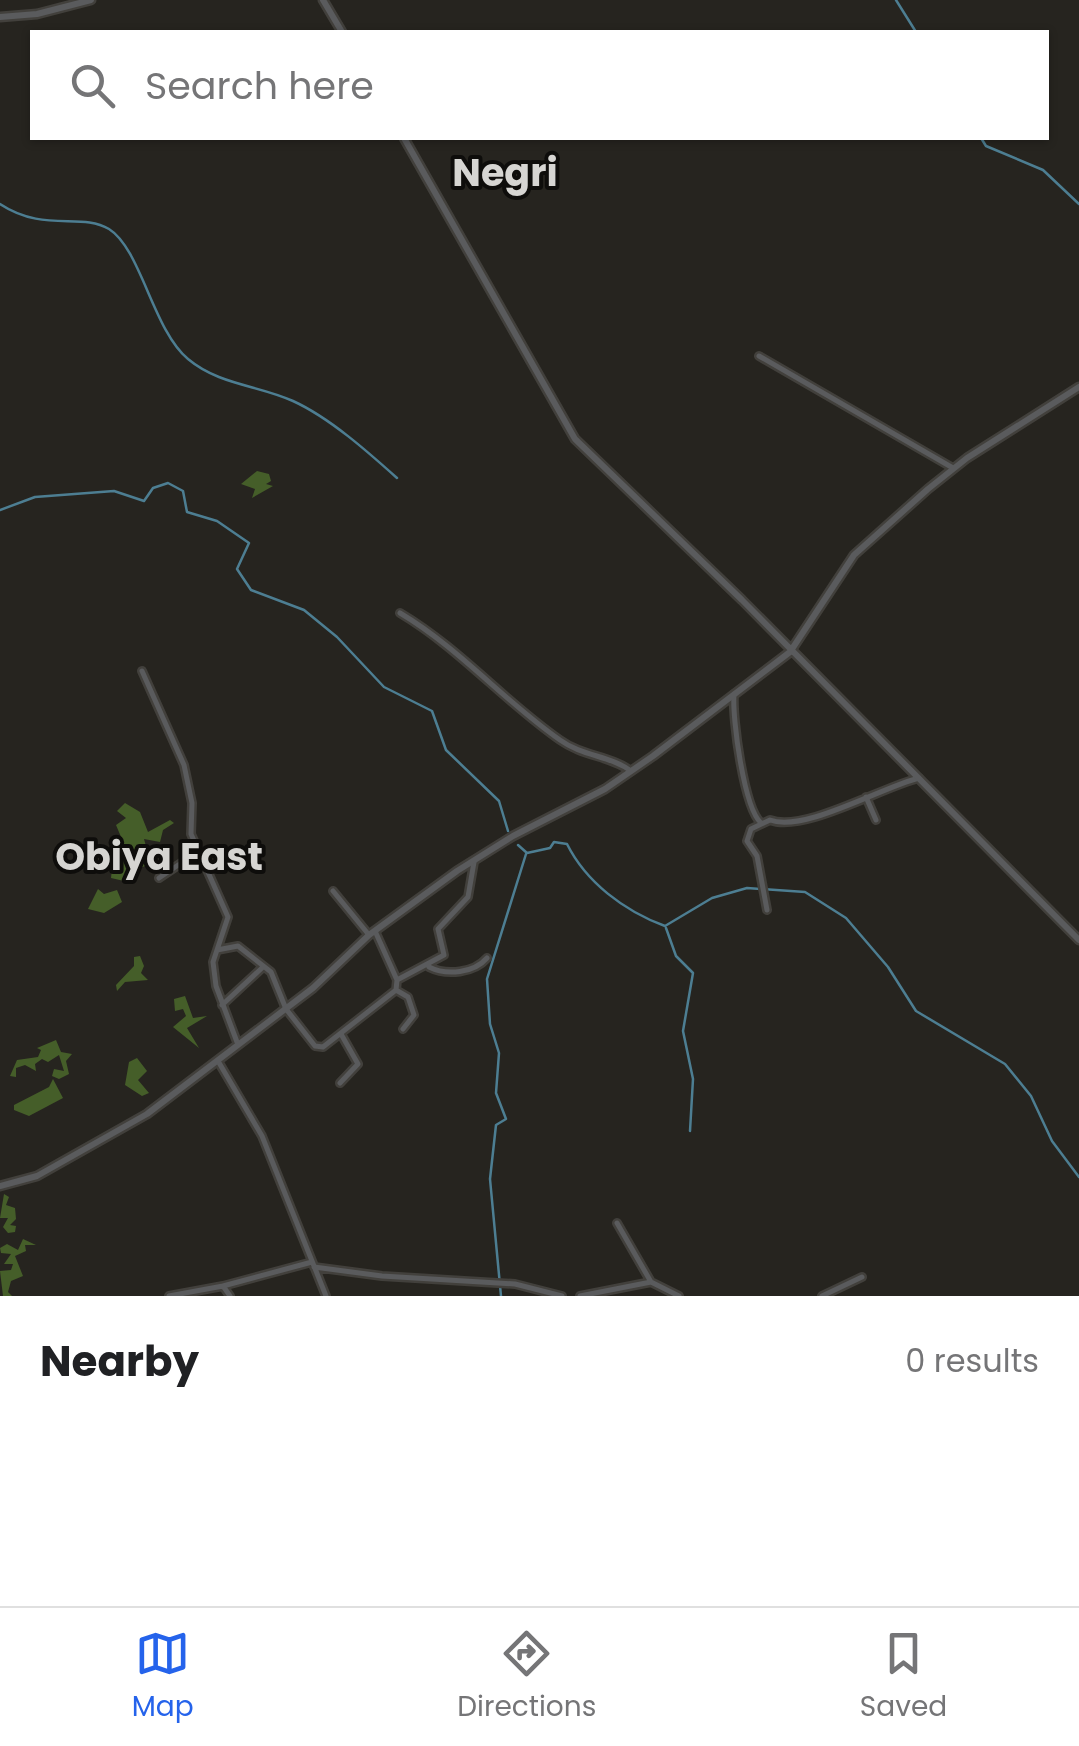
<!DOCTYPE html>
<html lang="en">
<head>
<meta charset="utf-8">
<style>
	:root { --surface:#fff; --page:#f6f6f6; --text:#202124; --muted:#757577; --line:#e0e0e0; --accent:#2563eb }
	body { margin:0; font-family:Poppins,sans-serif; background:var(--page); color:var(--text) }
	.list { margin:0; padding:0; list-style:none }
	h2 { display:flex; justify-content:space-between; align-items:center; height:130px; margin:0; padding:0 40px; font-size:42px }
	h2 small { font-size:32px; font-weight:400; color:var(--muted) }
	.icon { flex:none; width:55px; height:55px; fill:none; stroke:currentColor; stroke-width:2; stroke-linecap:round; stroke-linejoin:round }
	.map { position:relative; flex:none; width:1079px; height:1296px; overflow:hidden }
	.search { position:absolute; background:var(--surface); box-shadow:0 2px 8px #0004; left:30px; right:30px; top:30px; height:110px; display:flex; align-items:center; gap:25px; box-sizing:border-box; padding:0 35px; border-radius:0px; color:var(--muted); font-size:38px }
	.sheet { height:310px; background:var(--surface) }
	nav { display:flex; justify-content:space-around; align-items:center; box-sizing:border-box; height:140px; border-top:2px solid var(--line); background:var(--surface); font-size:28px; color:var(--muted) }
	nav a { display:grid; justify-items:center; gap:5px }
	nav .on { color:var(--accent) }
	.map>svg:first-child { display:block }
	.forest { fill:#455e29 }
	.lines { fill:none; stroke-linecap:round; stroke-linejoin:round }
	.stream { stroke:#4d7e92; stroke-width:2.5 }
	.minor-casing { stroke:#42403c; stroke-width:10 }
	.tertiary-casing { stroke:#42403c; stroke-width:11 }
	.minor { stroke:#5a5b5d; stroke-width:5 }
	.tertiary { stroke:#5a5b5d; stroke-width:6 }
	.labels { text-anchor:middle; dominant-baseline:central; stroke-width:8; stroke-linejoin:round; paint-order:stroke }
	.quarter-label { font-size:38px; font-weight:bold; fill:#d6d5d2; stroke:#0e0d0b }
</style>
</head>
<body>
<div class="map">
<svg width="1079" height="1296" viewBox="0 0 1079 1296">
	<rect width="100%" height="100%" fill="#26241f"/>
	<path class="forest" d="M 257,471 L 269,474 L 271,481 L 266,484 L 273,486 L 252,498 L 255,489 L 241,484 Z
		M 125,803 L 140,812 L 148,832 L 170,820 L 174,823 L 163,830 L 160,842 L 144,839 L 151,864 L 128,872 L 124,881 L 111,878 L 114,850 L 124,844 L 116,825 L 126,818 L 117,811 Z
		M 98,889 L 104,894 L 117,890 L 122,902 L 104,913 L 88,909 Z
		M 140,956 L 144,966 L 141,973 L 148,980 L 125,982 L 117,991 L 116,985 L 134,966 L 134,957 Z
		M 185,996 L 193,1018 L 207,1016 L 187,1028 L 199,1048 L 173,1027 L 186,1016 L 183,1009 L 175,1011 L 174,999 Z
		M 56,1040 L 61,1052 L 72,1054 L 66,1061 L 69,1074 L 59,1079 L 52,1076 L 54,1069 L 64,1071 L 59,1055 L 48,1062 L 42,1059 L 35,1064 L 36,1071 L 25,1065 L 16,1068 L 16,1077 L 10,1076 L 17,1060 L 38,1057 L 41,1050 L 37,1048 Z
		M 137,1058 L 147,1071 L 138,1080 L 149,1093 L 142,1096 L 125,1085 L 129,1062 Z
		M 53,1079 L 63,1098 L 29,1116 L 14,1110 L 14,1105 L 49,1087 Z
		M 4,1194 L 9,1197 L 6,1205 L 15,1208 L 16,1219 L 10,1225 L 16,1226 L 15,1232 L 8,1233 L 3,1227 L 8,1218 L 0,1218 Z
		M 23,1239 L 36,1245 L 25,1245 L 26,1251 L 15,1256 L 23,1276 L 11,1281 L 8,1292 L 12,1296 L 3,1296 L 0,1271 L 11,1270 L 13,1264 L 4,1264 L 11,1254 L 1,1253 L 0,1248 L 7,1244 L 18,1250 Z"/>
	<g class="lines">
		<path class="stream" d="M 896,0 L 916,32
			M 981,138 L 986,146 L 1043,170 L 1079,204
			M 0,204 C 44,233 81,212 109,229 C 141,249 153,330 188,359 C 219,385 258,385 293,401 C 330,418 368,452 397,478
			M 0,510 L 35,497 L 114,491 L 144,501 L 153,488 L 168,483 L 183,491 L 187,512 L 217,521 L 249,543 L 237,569 L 251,590 L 304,610 L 337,637 L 384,687 L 432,711 L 446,750 L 499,801 L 508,831
			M 518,845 L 527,853 L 550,848 L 554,842 L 567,844 C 586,882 624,911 665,926 L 712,898 L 747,888 L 805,892 L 846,918 L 888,967 L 916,1011 L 1005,1064 L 1031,1096 L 1052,1141 L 1079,1177
			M 666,928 L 676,956 L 693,973 L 683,1031 L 693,1079 L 690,1131
			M 501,1296 L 490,1179 L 496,1125 L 506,1119 L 496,1093 L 499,1053 L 490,1024 L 487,979 L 526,854"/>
		<defs>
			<path id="minor" d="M 759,356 L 953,468
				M 400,613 C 459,648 504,701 560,740 C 582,756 611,756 631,771
				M 142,671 L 184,765 L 192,803 L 191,834 L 228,917 L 213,962 L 216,986 L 237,1042
				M 734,694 C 732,718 744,808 761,823
				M 866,797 L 876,820
				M 159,878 L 199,851
				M 333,891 L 369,935
				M 767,910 L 757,856 L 747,841 L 751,829 L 770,820 C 804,833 882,787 919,778
				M 217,950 L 238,946 L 271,972 L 286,1009 L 315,1046 L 323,1047 L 396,990 L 397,980 L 375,931
				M 429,967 C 447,976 474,973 487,958
				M 397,980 L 444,955 L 438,929 L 468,897 L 474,862
				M 396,990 L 408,997 L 414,1015 L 403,1029
				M 222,1005 L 263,967
				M 218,1061 L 262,1136 L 326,1296
				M 340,1083 L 358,1064 L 341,1034
				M 617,1223 L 651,1282 L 679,1296
				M 314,1267 L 382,1276 L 515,1284 L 562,1296
				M 223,1286 L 312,1262
				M 169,1296 L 223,1286 L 230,1296
				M 580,1296 L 651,1282
				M 822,1296 L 862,1277"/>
			<path id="tertiary" d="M 323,0 L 342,32
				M 0,17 L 37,14 L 91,0
				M 404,138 L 575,439 L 742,600 L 1079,940
				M 0,1186 L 37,1176 L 147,1114 L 313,988 L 369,935 L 457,871 L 513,836 L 605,789 L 653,756 L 790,652 L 854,555 L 928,489 L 967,458 L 1079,387"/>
		</defs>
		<use href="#minor" class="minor-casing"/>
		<use href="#tertiary" class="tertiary-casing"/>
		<use href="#minor" class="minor"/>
		<use href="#tertiary" class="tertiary"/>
	</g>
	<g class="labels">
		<g class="quarter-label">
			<text x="505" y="172">Negri</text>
			<text x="159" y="856">Obiya East</text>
		</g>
	</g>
</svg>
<div class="search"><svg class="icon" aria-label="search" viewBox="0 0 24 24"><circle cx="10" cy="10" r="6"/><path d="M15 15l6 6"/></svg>Search here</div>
</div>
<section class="sheet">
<h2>Nearby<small>0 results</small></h2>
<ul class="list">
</ul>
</section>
<nav>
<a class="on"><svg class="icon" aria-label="map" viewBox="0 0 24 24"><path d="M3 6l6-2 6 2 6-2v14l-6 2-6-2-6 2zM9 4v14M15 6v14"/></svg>Map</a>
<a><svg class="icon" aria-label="directions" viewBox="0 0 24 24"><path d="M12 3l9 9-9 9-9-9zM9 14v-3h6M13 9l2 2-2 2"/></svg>Directions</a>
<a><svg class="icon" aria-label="saved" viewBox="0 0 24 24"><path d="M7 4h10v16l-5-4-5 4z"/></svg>Saved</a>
</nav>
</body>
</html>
